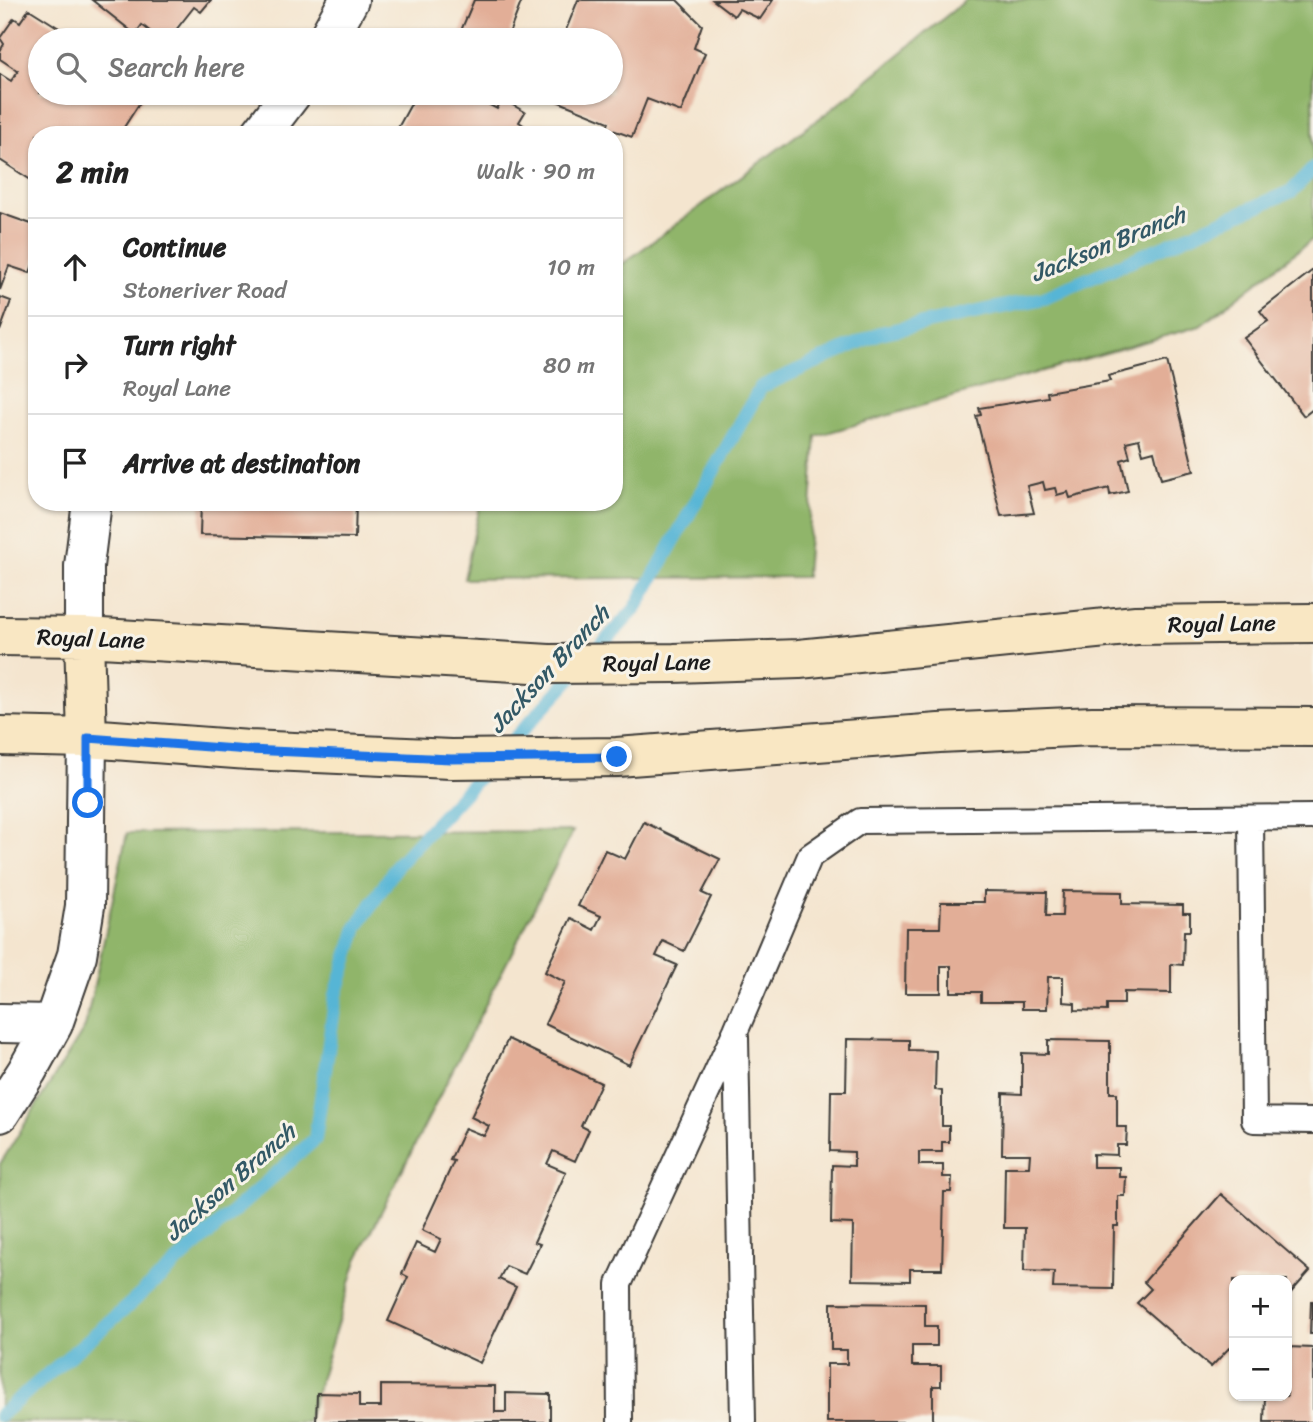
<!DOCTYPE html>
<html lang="en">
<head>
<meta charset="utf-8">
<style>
	:root { --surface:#fff; --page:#f2f2f2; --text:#222; --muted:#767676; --line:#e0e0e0 }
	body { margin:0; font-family:Sriracha,sans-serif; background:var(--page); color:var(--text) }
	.controls { position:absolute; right:21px; bottom:21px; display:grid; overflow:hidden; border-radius:14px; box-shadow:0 2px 5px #0004 }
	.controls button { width:63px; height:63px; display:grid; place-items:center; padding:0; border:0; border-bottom:2px solid var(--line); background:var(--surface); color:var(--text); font:35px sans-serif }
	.stop { position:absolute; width:21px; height:21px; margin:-16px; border:5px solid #1a73e8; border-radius:50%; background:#fff }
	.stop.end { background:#1a73e8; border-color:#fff; box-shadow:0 2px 7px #0008 }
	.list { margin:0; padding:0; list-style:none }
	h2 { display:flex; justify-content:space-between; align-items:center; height:91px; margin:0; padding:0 28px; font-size:30px }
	h2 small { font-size:23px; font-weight:400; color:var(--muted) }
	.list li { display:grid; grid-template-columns:46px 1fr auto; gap:21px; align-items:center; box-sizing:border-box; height:98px; padding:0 28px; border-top:2px solid var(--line) }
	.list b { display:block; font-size:26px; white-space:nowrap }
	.list p { margin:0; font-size:23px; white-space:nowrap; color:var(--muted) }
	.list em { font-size:23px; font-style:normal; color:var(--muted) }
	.icon { flex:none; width:38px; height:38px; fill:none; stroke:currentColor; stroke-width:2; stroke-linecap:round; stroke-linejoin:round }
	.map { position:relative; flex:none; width:1313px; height:1422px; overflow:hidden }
	.search { position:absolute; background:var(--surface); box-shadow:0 2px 5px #0004; left:28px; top:28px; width:595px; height:77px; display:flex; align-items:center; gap:18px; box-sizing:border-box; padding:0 24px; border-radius:38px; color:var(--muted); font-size:26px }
	.panel { position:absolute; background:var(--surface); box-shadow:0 2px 5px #0004; left:28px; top:126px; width:595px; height:385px; border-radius:28px }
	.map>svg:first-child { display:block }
	.forest { fill:#90b56a; stroke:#566843; stroke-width:2 }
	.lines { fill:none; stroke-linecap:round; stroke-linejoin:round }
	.stream { stroke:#56b5d5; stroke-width:14 }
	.building { fill:#e2ae97 }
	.service-casing { stroke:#3c3a37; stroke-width:28 }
	.minor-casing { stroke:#3c3a37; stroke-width:42 }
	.tertiary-casing { stroke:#3c3a37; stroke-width:42 }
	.secondary-casing { stroke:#3c3a37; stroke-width:42 }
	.service { stroke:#fff; stroke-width:24 }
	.minor { stroke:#fff; stroke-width:38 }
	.tertiary { stroke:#fff; stroke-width:38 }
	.secondary { stroke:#f9e7c3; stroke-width:38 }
	.route { stroke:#1a73e8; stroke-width:9 }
	.labels { text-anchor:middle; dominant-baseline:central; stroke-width:6; stroke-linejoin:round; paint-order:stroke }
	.street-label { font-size:23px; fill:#1c1c1c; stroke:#f7f3e8 }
	.water-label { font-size:24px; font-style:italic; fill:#335966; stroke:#f7f3e8 }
</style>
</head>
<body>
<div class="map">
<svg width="1313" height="1422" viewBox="0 0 1313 1422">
	<rect width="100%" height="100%" fill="#f7f3e8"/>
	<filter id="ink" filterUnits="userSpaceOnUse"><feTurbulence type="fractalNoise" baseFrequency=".0143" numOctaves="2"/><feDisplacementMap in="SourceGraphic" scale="14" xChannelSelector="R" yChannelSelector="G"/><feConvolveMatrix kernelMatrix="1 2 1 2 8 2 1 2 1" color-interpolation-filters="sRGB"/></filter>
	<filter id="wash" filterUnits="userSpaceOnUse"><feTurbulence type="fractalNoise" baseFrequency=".00686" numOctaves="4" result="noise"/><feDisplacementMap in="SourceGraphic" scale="28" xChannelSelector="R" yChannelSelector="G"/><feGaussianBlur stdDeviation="1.57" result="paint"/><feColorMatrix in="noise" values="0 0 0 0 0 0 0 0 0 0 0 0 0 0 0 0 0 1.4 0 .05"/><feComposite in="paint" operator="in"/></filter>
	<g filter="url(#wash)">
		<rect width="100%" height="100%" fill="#f4e5cf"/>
		<path class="forest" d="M 966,0 L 1313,0 L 1313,239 L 1200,326 L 816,436 L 806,577 L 464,579 L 481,502 L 614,502 L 614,273 L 621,265 L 832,109 Z
			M 573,831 L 357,1260 L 307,1422 L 0,1422 L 0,1164 L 85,1027 L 127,833 Z"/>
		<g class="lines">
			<path class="stream" d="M 0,1415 L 121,1312 L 315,1139 L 336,995 L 357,927 L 398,864 L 635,609 L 761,387 L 880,333 L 1044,298 L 1292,191 L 1313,169"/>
		</g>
		<g id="blocks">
			<path class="building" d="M 92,0 L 211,0 L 201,12 L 194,7 L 168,40 L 161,40 L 142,25 L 135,34 Z
				M 474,0 L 522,0 L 510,31 L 515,40 L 457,40 Z
				M 578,0 L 677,0 L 702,25 L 694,48 L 705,53 L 681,112 L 647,99 L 632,137 L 607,128 L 609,122 L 537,93 L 611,93 L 611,40 L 562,40 Z
				M 713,0 L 773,0 L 760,19 L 739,9 L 734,16 Z
				M 29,9 L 78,40 L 40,40 L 40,93 L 146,93 L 119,135 L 37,135 L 37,184 L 0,160 L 0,74 L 11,81 L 18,71 L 0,59 L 0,51 L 4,44 L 0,38 L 14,18 L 20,22 Z
				M 417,93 L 442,93 L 463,100 L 467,93 L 497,109 L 502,99 L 525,112 L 519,122 L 525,126 L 521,135 L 394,135 Z
				M 0,213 L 37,226 L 37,253 L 30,273 L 9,266 L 0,290 Z
				M 1313,270 L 1313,409 L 1304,416 L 1244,338 L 1268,321 L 1260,311 Z
				M 0,297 L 11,301 L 0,331 Z
				M 1167,361 L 1194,471 L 1161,479 L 1154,451 L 1143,454 L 1139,439 L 1126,442 L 1130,457 L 1121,460 L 1128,491 L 1110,495 L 1109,488 L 1070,498 L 1068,492 L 1057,495 L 1055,488 L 1045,490 L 1043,482 L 1027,486 L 1034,513 L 1001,516 L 976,416 L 981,415 L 979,408 L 1048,397 L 1047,392 L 1110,381 L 1108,376 Z
				M 201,502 L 356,502 L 355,538 L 200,535 Z
				M 644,822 L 720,859 L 702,893 L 711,897 L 684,951 L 663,941 L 656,956 L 677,965 L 629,1065 L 545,1024 L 565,982 L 545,972 L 571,918 L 594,930 L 601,916 L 578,906 L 605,850 L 625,859 Z
				M 984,891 L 1047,892 L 1046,916 L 1062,916 L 1063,891 L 1122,892 L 1122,904 L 1183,905 L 1183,913 L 1190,913 L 1190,931 L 1184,931 L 1183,965 L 1171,964 L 1171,993 L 1124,992 L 1124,1004 L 1107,1004 L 1107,1011 L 1075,1010 L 1075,1003 L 1063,1002 L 1063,977 L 1048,977 L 1047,1009 L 1022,1009 L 1022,1002 L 981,1002 L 981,992 L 951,992 L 951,966 L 941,966 L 941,993 L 905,993 L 906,928 L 940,928 L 941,902 L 984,902 Z
				M 508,1039 L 601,1083 L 581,1126 L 589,1130 L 575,1161 L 553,1151 L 547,1164 L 566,1172 L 534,1242 L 540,1244 L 525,1274 L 506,1266 L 499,1279 L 516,1287 L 480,1363 L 388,1321 L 408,1277 L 402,1274 L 416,1243 L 435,1252 L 441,1239 L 422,1230 L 454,1161 L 450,1160 L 465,1128 L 484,1136 L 489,1126 L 471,1117 Z
				M 847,1039 L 909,1040 L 909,1050 L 936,1051 L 935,1090 L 942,1091 L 942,1126 L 949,1126 L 949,1142 L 942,1142 L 942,1152 L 919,1152 L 919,1165 L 943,1165 L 943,1177 L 952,1177 L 951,1192 L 944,1192 L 942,1269 L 910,1269 L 910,1281 L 852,1280 L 853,1224 L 831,1223 L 832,1165 L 854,1166 L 854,1152 L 830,1151 L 831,1091 L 846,1091 Z
				M 1048,1040 L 1110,1041 L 1110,1093 L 1117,1093 L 1117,1127 L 1127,1127 L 1126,1145 L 1117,1145 L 1117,1155 L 1093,1154 L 1093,1167 L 1119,1167 L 1119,1177 L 1126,1177 L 1125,1196 L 1118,1196 L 1118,1226 L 1114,1226 L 1113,1289 L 1053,1288 L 1054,1272 L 1024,1271 L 1025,1228 L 1004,1228 L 1005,1167 L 1029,1167 L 1030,1154 L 1002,1154 L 1003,1093 L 1022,1094 L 1022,1053 L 1048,1054 Z
				M 1221,1194 L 1310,1271 L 1287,1297 L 1287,1280 L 1234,1280 L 1234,1352 L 1229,1348 L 1211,1367 L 1137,1303 L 1151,1289 L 1144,1282 Z
				M 1311,1301 L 1313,1301 L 1313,1334 L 1310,1334 Z
				M 831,1303 L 925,1304 L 925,1326 L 937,1326 L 937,1346 L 912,1346 L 912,1366 L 941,1366 L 941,1386 L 933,1386 L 933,1422 L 827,1422 L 827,1364 L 847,1364 L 847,1350 L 831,1350 Z
				M 1287,1347 L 1313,1348 L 1313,1422 L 1264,1422 L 1265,1396 L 1287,1396 Z
				M 381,1385 L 495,1386 L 495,1412 L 506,1412 L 506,1393 L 550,1394 L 550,1422 L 316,1422 L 317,1393 L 359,1394 L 359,1407 L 381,1407 Z"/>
		</g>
	</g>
	<g filter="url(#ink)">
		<use href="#blocks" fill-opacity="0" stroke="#3c3a37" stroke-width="2"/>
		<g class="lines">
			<defs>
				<path id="service" d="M 1251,818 L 1254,1120 L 1313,1121
					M 736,1037 L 743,1422
					M 620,1422 L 619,1284 L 736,1030 L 810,856 L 860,821 L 1313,817"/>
				<path id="minor" d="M 0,1023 L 53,1024
					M 0,1113 L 27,1071 L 53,1024 L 77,955 L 85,906 L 87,738"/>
				<path id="tertiary" d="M 327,40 L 349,0
					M 260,135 L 292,93
					M 84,637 L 84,566 L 92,502"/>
				<path id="secondary" d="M 0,636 L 84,637 L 549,664 L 674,663 L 799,659 L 1136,625 L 1313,623
					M 84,637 L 87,738
					M 0,736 L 87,738 L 249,750 L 451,759 L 617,757 L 939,733 L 1093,726 L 1313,727"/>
			</defs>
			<use href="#service" class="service-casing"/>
			<use href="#minor" class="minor-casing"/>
			<use href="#tertiary" class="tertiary-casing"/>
			<use href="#secondary" class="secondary-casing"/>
			<use href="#service" class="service"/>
			<use href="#minor" class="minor"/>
			<use href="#tertiary" class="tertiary"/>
			<use href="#secondary" class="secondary"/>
		</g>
	</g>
	<g class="lines" filter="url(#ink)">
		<path class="route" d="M 88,803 L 88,738 L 249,750 L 451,759 L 617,757"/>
	</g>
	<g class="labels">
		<g class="street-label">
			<text transform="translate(1222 624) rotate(-1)">Royal Lane</text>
			<text transform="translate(91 639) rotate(2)">Royal Lane</text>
			<text transform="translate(657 663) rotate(-1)">Royal Lane</text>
		</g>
		<g class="water-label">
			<text transform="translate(1108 244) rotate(-22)">Jackson Branch</text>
			<text transform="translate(549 669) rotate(-47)">Jackson Branch</text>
			<text transform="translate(230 1182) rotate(-41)">Jackson Branch</text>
		</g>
	</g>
</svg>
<div class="controls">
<button>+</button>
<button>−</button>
</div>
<div class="stop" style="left:88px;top:803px"></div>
<div class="stop end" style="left:617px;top:757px"></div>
<div class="search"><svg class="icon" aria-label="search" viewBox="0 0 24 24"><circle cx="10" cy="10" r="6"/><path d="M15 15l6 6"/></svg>Search here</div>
<section class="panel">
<h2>2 min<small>Walk · 90 m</small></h2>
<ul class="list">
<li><svg class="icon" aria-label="ahead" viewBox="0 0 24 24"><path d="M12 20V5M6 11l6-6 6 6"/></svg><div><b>Continue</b><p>Stoneriver Road</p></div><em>10 m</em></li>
<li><svg class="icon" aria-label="right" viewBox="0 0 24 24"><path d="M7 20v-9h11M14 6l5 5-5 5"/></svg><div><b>Turn right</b><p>Royal Lane</p></div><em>80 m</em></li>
<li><svg class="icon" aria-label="arrive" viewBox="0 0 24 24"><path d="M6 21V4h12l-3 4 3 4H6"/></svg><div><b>Arrive at destination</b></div></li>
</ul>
</section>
</div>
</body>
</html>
